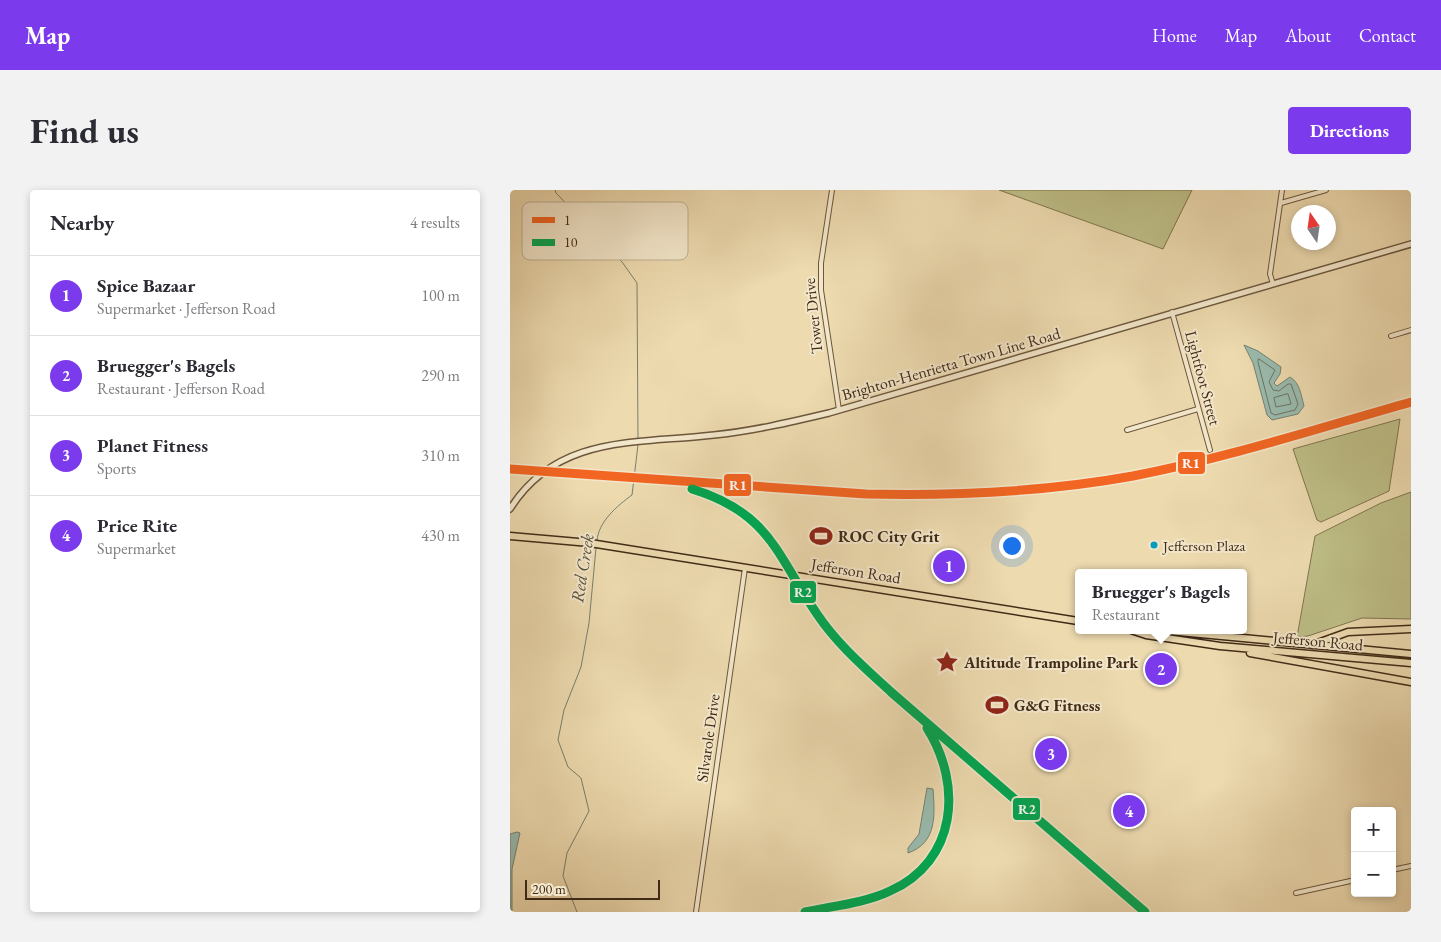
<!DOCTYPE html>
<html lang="en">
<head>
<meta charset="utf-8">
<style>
	:root { --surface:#fff; --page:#f2f2f3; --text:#2b2b33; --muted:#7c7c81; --line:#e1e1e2; --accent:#7c3aed }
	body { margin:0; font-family:"EB Garamond",serif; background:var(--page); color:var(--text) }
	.controls { position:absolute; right:15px; bottom:15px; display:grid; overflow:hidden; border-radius:5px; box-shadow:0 2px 8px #0003 }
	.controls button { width:45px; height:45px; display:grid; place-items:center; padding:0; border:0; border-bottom:1px solid var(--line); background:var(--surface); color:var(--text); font:25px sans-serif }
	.compass { position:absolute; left:781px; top:15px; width:45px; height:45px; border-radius:50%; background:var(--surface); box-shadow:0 2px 8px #0003; rotate:347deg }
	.scale { position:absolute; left:15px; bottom:12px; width:135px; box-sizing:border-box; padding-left:5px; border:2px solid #412b17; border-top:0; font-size:14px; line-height:18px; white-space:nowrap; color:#412b17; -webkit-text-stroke:4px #f3e7cb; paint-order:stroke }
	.you { position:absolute; left:501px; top:355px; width:18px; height:18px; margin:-12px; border:4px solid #fff; border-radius:50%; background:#1a73e8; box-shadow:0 0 0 8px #1a73e833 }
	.badge { display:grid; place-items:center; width:32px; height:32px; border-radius:50%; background:var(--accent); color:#fff; font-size:16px; font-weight:700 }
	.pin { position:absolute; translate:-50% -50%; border:2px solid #fff; box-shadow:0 1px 5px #0006 }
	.popup { position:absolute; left:565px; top:379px; width:172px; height:65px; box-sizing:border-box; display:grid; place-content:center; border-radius:5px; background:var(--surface); filter:drop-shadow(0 1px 4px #0005); font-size:16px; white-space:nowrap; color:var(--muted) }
	.popup b { font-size:19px; color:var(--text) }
	.popup::after { content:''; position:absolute; left:50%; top:100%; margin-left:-10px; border:10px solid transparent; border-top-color:var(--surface) }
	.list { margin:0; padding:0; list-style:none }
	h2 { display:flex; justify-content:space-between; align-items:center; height:65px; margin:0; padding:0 20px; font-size:21px }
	h2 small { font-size:16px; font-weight:400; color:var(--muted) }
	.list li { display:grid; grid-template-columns:32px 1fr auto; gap:15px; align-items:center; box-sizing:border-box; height:80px; padding:0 20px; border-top:1px solid var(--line) }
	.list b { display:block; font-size:19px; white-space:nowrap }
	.list p { margin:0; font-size:16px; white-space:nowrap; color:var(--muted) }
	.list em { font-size:16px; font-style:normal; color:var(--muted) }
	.map { position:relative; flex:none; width:901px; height:722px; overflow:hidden; border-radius:5px }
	header { display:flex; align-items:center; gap:30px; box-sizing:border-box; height:70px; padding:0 25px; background:var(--accent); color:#fff }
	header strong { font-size:24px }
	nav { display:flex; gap:28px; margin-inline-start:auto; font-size:18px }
	.intro { display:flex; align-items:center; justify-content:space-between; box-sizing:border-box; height:120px; padding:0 30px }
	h1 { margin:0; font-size:35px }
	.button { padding:12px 22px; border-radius:5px; background:var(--accent); color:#fff; font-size:18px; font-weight:700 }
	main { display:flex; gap:30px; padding:0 30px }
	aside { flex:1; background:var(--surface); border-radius:5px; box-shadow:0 2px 8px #0003 }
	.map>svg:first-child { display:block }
	.green { fill:#bebe87; stroke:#80744f }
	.water { fill:#99baad; stroke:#768171 }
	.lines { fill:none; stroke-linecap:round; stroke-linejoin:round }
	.shore { stroke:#6d7262; stroke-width:1 }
	.stream { stroke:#768171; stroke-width:1 }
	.minor-casing { stroke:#6c573d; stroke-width:6 }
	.tertiary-casing { stroke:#6c573d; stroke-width:8 }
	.primary-casing { stroke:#412b17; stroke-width:9 }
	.minor { stroke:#f3e7cb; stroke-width:4 }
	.tertiary { stroke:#f3e7cb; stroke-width:5 }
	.primary { stroke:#eddaaf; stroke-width:6 }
	.rail-1-casing { stroke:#f3e7cb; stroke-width:12 }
	.rail-2-casing { stroke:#f3e7cb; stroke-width:12 }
	.rail-1 { stroke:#f26522; stroke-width:9 }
	.rail-2 { stroke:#00a651; stroke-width:9 }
	.bus-dot { fill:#069cbc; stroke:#f3e7cb; stroke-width:2 }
	.labels { text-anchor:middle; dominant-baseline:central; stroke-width:4; stroke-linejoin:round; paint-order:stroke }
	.bus-label { font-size:15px; fill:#412b17; stroke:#f3e7cb; text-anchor:start }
	.street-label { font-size:16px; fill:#412b17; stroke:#f3e7cb }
	.poi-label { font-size:16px; font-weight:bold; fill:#412b17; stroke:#f3e7cb; text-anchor:start }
	.water-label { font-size:18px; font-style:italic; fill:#574f3c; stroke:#f3e7cb }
	.key { fill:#f3e7cb; stroke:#beaf95; stroke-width:1 }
	.key-label { font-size:14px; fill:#412b17 }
	.line-badge { stroke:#f3e7cb; stroke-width:2 }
	.badge-label { font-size:14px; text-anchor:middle; font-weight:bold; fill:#fff }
</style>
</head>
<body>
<header>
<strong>Map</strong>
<nav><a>Home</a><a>Map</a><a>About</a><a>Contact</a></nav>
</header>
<div class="intro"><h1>Find us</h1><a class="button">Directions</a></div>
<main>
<aside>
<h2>Nearby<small>4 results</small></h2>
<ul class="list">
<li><span class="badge">1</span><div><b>Spice Bazaar</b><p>Supermarket · Jefferson Road</p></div><em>100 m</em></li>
<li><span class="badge">2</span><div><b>Bruegger's Bagels</b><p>Restaurant · Jefferson Road</p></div><em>290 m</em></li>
<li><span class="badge">3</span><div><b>Planet Fitness</b><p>Sports</p></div><em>310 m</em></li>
<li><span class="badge">4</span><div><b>Price Rite</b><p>Supermarket</p></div><em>430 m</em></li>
</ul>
</aside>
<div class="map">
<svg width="901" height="722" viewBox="0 0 901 722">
	<rect width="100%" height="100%" fill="#eddaaf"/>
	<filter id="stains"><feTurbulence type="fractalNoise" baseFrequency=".004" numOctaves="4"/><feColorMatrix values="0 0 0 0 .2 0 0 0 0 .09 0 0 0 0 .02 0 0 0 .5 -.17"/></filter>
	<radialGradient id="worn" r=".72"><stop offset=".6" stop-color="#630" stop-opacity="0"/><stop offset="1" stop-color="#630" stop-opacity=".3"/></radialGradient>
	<path class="green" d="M 489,0 L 682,0 L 653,59 Z
		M 890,229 L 879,301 L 811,332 L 807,330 L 783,259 Z
		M 901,302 L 901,429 L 852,428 L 798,446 L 787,447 L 805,346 L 871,313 Z"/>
	<path class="water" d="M 734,155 L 748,161 L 771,177 L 770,184 L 764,193 L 767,196 L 780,187 C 790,193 791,205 794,216 L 788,224 L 762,230 L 757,225 L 743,173 Z
		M 417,598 L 423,599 C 425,625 427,653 398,663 L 398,658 L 409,644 Z
		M 7,642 L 10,643 L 2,679 L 2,722 L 0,722 L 0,644 Z"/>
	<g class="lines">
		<path class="shore" d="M 749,169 L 765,180 L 759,192 L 763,200 L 769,201 L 778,194 L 781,194 L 788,214 L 785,220 L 765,225 L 761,223 L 748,172 Z
			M 778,204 L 781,214 L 766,217 L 764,208 Z"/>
		<path class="stream" d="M 45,0 L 46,3 L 112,72 L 127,93 L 128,251
			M 87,351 C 88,332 107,316 122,305 L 128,255
			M 67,722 L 53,686 L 57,663 L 79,621 L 71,588 L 58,577 L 48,550 L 54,520 L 71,477 L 79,433 L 86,358"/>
		<defs>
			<path id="minor" d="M 322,0 L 311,73 L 311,100 L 329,220
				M 771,13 L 816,0
				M 763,94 L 760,84 L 772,0
				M 662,122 L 700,260
				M 881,146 L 901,140
				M 617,240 L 688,219
				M 882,680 L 901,676
				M 786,703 L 845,690
				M 186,722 L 235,378"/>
			<path id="tertiary" d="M 0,319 C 47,244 127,254 204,245 C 243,241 281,232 319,223 L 901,54"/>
			<path id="primary" d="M 0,346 L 80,353 L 568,431
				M 621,440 L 636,445 L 710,456 L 901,473
				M 648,440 L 901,464
				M 802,455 L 838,442 L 901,439
				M 740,463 L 901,492"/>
		</defs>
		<use href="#minor" class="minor-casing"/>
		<use href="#tertiary" class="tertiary-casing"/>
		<use href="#primary" class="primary-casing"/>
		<use href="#minor" class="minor"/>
		<use href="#tertiary" class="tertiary"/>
		<use href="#primary" class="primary"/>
		<defs>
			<path id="rail-1" d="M 0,279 L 356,304 C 446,306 535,302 623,286 C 717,268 809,238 901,212"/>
			<path id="rail-2" d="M 182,299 C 260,323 266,364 307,424 C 327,454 355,478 381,502 L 635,722
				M 295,722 C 322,716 355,713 380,701 C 447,671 453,595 417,538"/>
		</defs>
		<use href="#rail-1" class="rail-1-casing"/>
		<use href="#rail-2" class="rail-2-casing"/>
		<use href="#rail-1" class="rail-1"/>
		<use href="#rail-2" class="rail-2"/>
	</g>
	<defs>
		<symbol id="stadium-bare" viewBox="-9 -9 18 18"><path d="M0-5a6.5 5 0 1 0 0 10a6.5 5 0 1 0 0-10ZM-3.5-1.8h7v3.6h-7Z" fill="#8f2418" stroke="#f3e7cb" stroke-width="2.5" paint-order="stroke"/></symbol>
		<symbol id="sight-bare" viewBox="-9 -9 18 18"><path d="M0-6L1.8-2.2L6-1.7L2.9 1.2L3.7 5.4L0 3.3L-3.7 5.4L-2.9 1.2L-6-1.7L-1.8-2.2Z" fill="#8f2418" stroke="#f3e7cb" stroke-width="2.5" paint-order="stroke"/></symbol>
	</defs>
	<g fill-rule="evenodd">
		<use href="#stadium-bare" x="295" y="330" width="32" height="32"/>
		<use href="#sight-bare" x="421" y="456" width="32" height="32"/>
		<use href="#stadium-bare" x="471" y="499" width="32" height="32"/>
	</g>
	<circle class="bus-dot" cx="644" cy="355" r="4.5"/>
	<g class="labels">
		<g class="bus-label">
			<text x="653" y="355">Jefferson Plaza</text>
		</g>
		<g class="street-label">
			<text transform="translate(303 126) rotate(-96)">Tower Drive</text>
			<text transform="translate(441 174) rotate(-16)">Brighton-Henrietta Town Line Road</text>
			<text transform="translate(693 188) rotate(75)">Lightfoot Street</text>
			<text transform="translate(346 381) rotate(9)">Jefferson Road</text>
			<text transform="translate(808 451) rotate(5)">Jefferson Road</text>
			<text transform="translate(198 548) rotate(-82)">Silvarole Drive</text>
		</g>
		<g class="poi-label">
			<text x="328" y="346">ROC City Grit</text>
			<text x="454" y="472">Altitude Trampoline Park</text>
			<text x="504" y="515">G&amp;G Fitness</text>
		</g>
		<g class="water-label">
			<text transform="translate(72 378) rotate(-81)">Red Creek</text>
		</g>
	</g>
	<rect x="12" y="12" width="166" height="58" rx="8" class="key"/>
	<rect x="22" y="27" width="23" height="6" fill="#f26522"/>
	<rect x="22" y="49" width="23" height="7" fill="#00a651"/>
	<g class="key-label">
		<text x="54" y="35">1</text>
		<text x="54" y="57">10</text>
	</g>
	<g class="line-badge">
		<rect x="667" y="261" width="29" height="24" rx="5" fill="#f26522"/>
		<rect x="213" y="283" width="29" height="24" rx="5" fill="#f26522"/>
		<rect x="279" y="390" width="28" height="24" rx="5" fill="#00a651"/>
		<rect x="502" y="607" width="29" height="24" rx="5" fill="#00a651"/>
	</g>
	<g class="badge-label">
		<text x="681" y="278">R1</text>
		<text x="228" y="300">R1</text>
		<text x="293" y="407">R2</text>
		<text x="517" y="624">R2</text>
	</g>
	<rect width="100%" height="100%" filter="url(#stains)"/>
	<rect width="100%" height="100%" fill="url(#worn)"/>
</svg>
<div class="controls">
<button>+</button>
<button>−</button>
</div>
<svg class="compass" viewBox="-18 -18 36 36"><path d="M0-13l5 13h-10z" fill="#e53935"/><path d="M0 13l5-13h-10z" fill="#7c7c81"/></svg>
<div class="scale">200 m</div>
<div class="you"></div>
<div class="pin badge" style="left:439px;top:376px">1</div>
<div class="pin badge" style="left:651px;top:479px">2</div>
<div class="popup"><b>Bruegger's Bagels</b>Restaurant</div>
<div class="pin badge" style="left:541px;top:564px">3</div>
<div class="pin badge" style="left:619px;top:621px">4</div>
</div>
</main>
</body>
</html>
